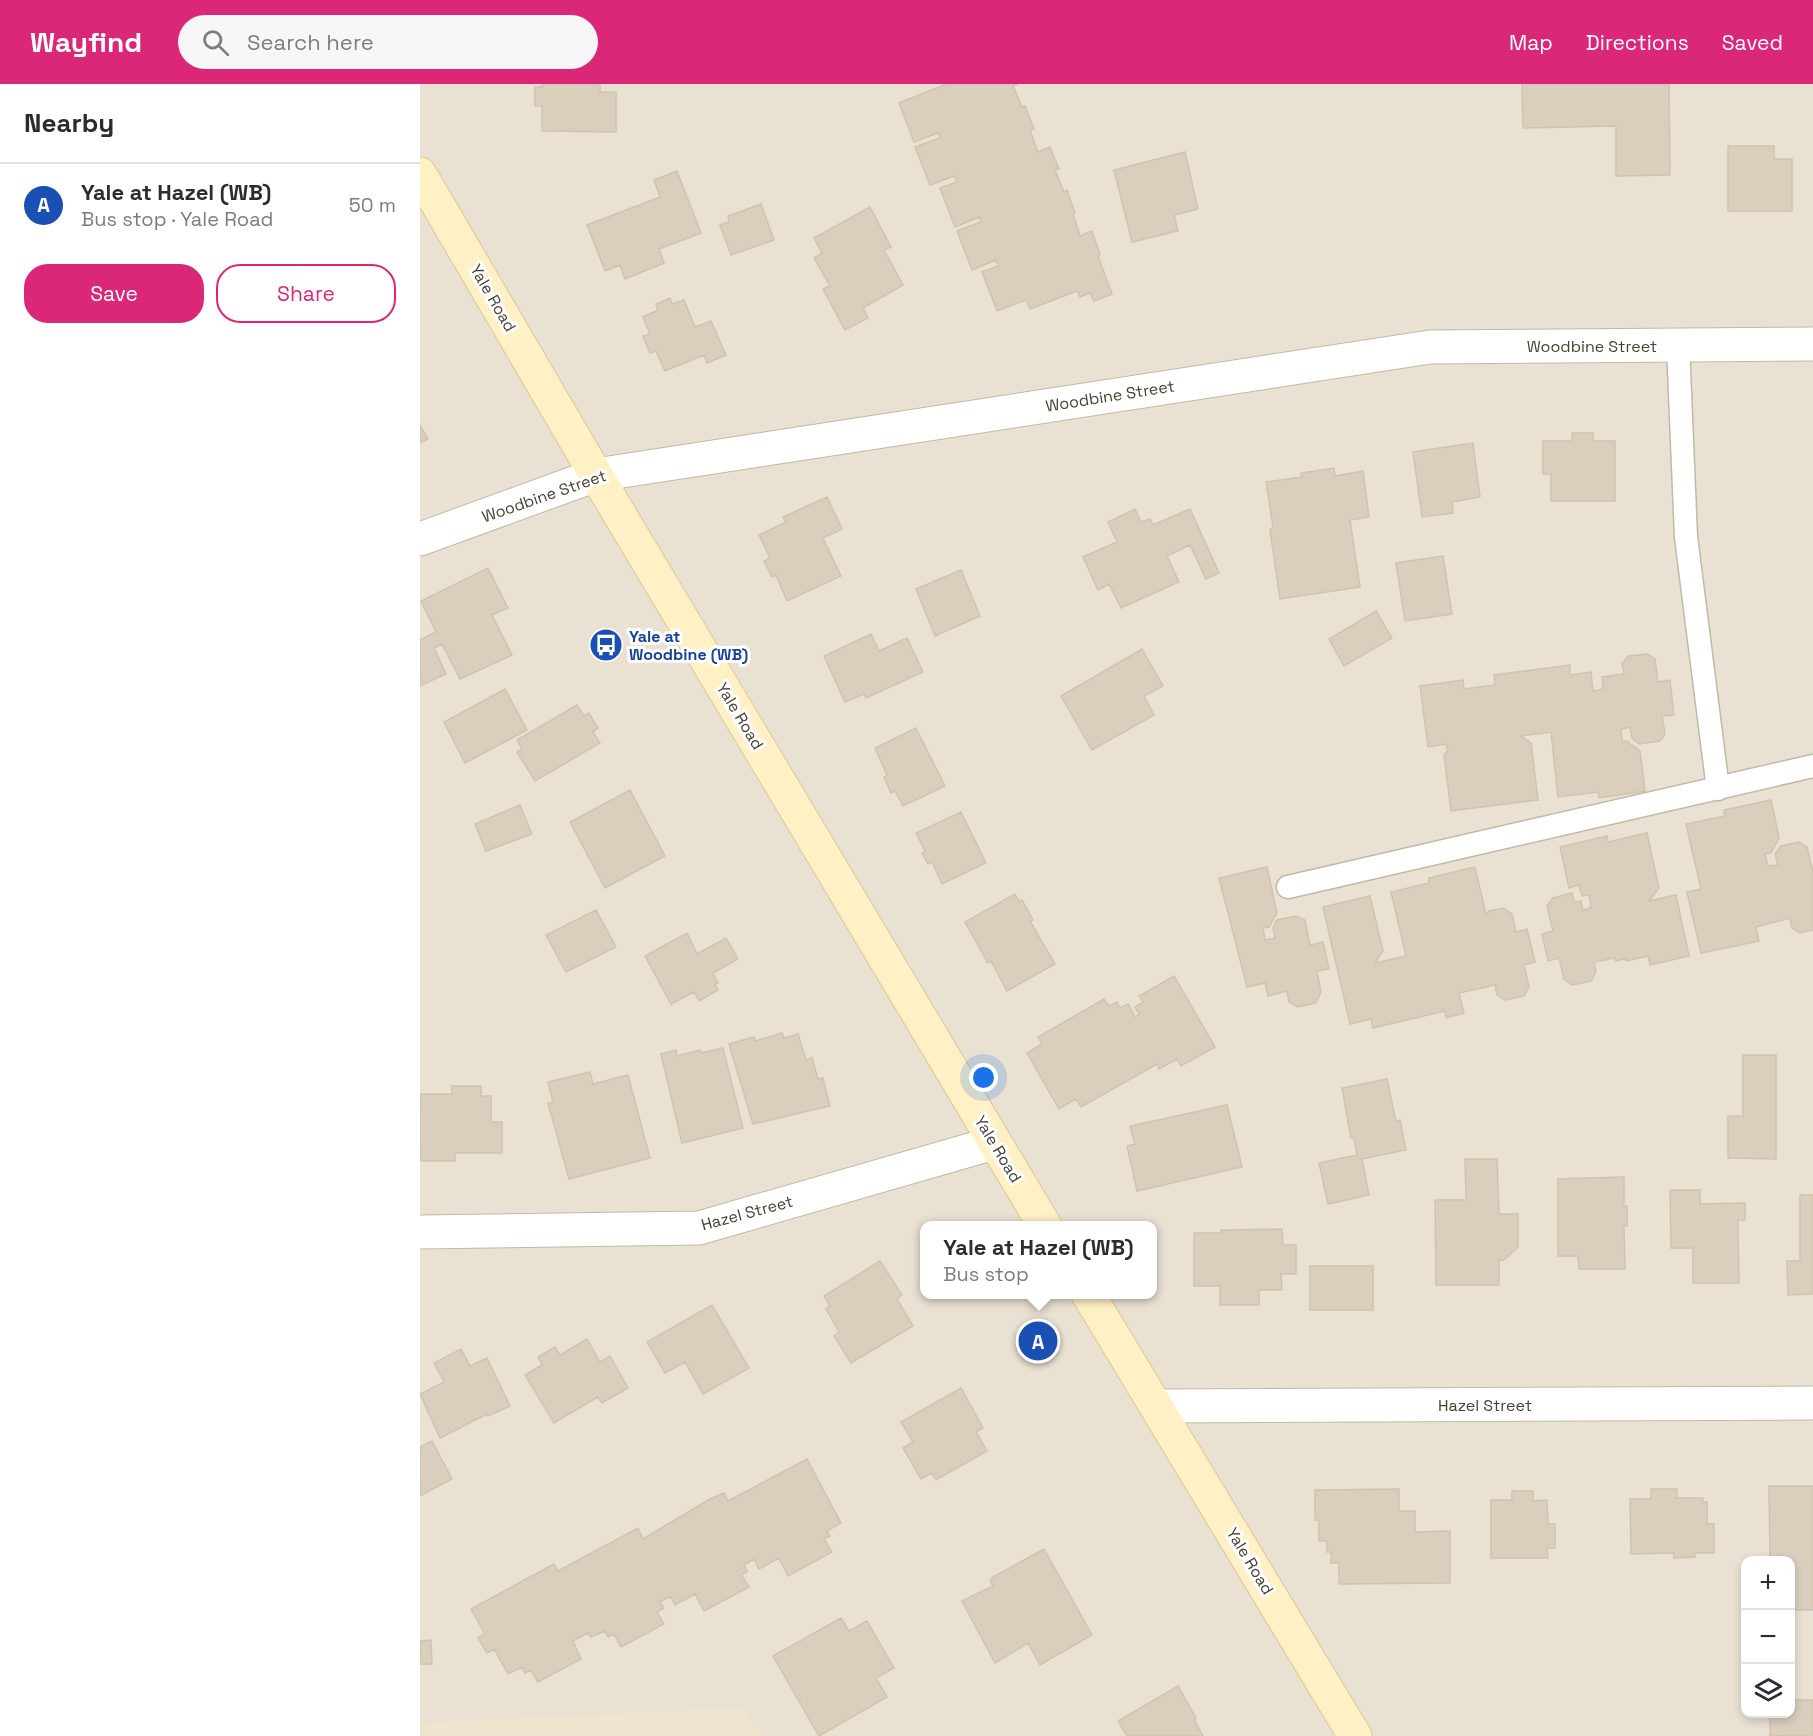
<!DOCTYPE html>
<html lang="en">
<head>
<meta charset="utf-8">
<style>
	:root { --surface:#fff; --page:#f7f7f7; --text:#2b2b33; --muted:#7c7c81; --line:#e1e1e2; --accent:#db2777 }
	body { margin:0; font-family:"Space Grotesk",sans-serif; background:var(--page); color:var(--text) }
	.controls { position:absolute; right:18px; bottom:18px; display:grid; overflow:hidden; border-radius:12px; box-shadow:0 3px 9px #0003 }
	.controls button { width:54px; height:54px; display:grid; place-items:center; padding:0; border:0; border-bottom:2px solid var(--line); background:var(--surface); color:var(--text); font:30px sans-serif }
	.you { position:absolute; left:564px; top:994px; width:21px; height:21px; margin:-15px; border:4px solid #fff; border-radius:50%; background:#1a73e8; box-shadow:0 0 0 9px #1a73e833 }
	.badge { display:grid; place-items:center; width:39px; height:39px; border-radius:50%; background:var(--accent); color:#fff; font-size:20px; font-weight:700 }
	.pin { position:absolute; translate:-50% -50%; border:3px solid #fff; box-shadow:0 2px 6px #0006 }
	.popup { position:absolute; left:500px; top:1137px; width:237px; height:78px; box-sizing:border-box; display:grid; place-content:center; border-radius:12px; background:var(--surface); filter:drop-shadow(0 2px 4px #0005); font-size:20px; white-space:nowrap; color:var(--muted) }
	.popup b { font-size:22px; color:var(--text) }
	.popup::after { content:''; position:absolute; left:50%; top:100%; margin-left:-12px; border:12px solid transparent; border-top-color:var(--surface) }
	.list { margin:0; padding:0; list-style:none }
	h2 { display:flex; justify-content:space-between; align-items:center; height:78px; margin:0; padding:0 24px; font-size:26px }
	h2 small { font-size:20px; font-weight:400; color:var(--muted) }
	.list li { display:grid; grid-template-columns:39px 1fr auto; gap:18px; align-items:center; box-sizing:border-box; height:84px; padding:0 24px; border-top:2px solid var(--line) }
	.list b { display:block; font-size:22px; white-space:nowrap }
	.list p { margin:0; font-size:20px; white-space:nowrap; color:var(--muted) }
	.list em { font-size:20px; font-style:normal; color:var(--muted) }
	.actions { display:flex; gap:12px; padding:18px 24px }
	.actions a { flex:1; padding:14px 0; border:2px solid var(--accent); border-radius:24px; text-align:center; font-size:21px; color:var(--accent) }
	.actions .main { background:var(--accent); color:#fff }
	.icon { flex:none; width:33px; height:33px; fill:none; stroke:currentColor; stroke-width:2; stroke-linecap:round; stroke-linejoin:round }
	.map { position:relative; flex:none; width:1393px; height:1652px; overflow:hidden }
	header { display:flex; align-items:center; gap:36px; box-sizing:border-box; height:84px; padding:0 30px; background:var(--accent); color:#fff }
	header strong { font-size:28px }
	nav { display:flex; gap:33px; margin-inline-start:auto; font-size:21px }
	.search { width:420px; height:54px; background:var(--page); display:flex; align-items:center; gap:15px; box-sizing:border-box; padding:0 21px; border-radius:33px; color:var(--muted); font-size:22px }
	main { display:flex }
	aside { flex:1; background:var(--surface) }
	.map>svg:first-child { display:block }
	.residential { fill:#e9e2d3; fill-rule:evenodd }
	.education { fill:#efe5ce }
	.building { fill:#dacebd; stroke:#d2c3ad; stroke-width:1.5 }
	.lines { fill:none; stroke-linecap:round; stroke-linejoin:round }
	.lane-casing { stroke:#c1b8a7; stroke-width:25 }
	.street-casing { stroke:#c1b8a7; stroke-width:35 }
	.secondary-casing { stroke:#dcc793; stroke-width:35 }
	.lane { stroke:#fff; stroke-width:22 }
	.street { stroke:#fff; stroke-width:33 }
	.secondary { stroke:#fff0c5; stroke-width:33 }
	.labels { text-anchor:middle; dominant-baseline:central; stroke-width:6; stroke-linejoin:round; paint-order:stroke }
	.street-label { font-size:16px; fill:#484034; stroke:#fff }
	.transit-label { font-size:16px; font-weight:bold; fill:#164399; stroke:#fff; text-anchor:start }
</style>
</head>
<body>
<header>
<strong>Wayfind</strong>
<div class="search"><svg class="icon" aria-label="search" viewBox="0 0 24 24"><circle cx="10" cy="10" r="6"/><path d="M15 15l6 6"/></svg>Search here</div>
<nav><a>Map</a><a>Directions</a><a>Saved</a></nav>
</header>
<main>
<aside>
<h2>Nearby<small></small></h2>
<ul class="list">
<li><span class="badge" style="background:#1a4fb4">A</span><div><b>Yale at Hazel (WB)</b><p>Bus stop · Yale Road</p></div><em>50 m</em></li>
</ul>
<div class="actions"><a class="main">Save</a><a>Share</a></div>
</aside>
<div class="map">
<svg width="1393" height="1652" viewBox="0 0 1393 1652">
	<rect width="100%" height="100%" fill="#f4f0e6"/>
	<path class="residential" d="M 0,0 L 1393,0 L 1393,1652 L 0,1652 ZM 504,1142 L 732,1142 L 732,1210 L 504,1210 ZM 1326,1476 L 1370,1476 L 1370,1630 L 1326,1630 Z"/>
	<path class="education" d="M 323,1624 L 341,1652 L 0,1652 L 0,1639 Z"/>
	<path class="building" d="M 122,0 L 180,0 L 180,8 L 196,8 L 196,48 L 122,47 L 122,22 L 115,22 L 115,3 L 122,3 Z
		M 526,0 L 598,0 L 593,2 L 602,23 L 605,22 L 614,45 L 610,46 L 618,68 L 630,63 L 639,85 L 635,86 L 644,108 L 647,106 L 655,129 L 653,130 L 660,152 L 672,147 L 680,170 L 678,172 L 692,210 L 674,217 L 670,209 L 660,213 L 657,207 L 610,225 L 606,216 L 577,227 L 562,188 L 578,182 L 576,176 L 552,186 L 537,147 L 561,138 L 559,133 L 535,143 L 520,104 L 537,98 L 534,92 L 510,101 L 495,63 L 520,54 L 518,49 L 494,58 L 479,19 Z
		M 1102,0 L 1249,0 L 1250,91 L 1196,92 L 1196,42 L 1103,44 Z
		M 1308,62 L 1354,62 L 1354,75 L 1372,75 L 1372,127 L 1308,127 Z
		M 765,68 L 778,125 L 754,131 L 758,147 L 712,158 L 694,86 Z
		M 257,87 L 281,149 L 239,165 L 244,179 L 205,195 L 200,181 L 185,187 L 167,141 L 240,113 L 234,96 Z
		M 341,120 L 354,156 L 311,171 L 300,141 L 309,138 L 308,132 Z
		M 450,123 L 471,163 L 464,166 L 483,201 L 443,224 L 448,234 L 425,246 L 403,205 L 410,202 L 394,174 L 402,169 L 394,154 Z
		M 250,214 L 252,220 L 264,216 L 275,243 L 291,237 L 306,271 L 287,279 L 284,271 L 245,287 L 236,267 L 230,269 L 223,252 L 230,250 L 223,233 L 238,226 L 236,220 Z
		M 0,341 L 8,355 L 0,359 Z
		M 1152,349 L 1173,349 L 1173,357 L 1195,357 L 1195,417 L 1131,417 L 1131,390 L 1123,390 L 1123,357 L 1152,357 Z
		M 1053,359 L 1060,413 L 1032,418 L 1033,429 L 1002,433 L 993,368 Z
		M 914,384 L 915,392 L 943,387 L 949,433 L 930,436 L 940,503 L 860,515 L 850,446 L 853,443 L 846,398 L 882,393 L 881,389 Z
		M 407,413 L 422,445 L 403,454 L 421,492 L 367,517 L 356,491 L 352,493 L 344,477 L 350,474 L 339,451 L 366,438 L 363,433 Z
		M 715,425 L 721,438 L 730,435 L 733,441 L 770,425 L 799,489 L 786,495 L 770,461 L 747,472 L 759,498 L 701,524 L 689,500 L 678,506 L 663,473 L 697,458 L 688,438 Z
		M 1023,472 L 1032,530 L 985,537 L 976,479 Z
		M 68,484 L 88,524 L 72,531 L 92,571 L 40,595 L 22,560 L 14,564 L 26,590 L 0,602 L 0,556 L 16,548 L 1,517 Z
		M 541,486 L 560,532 L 515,552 L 496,505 Z
		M 956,527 L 972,554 L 924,582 L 909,555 Z
		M 451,550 L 459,567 L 487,554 L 503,588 L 446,614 L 444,610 L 425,618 L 404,572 Z
		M 722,565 L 743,602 L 724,612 L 734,631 L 672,666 L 641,612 Z
		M 1227,570 L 1235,575 L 1238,598 L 1250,596 L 1254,631 L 1242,632 L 1245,650 L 1240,657 L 1219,660 L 1212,654 L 1210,643 L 1201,645 L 1202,657 L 1206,657 L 1220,667 L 1225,707 L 1179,714 L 1178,708 L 1138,713 L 1131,648 L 1101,652 L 1111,659 L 1118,716 L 1031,727 L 1024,671 L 1028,666 L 1026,660 L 1008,663 L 1000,602 L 1043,596 L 1044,605 L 1075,601 L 1074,591 L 1150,581 L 1150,591 L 1171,588 L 1173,607 L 1183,605 L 1182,593 L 1204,590 L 1202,580 L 1208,572 Z
		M 85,605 L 107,646 L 45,679 L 24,638 Z
		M 157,621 L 164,632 L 169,629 L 178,644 L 173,648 L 180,659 L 115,697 L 97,668 L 102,665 L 97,656 Z
		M 496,644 L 525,702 L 483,722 L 475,707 L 471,709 L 464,693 L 467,691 L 455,664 Z
		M 210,706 L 245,772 L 185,804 L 150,738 Z
		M 1351,716 L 1359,754 L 1351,769 L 1345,770 L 1348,782 L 1358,781 L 1355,770 L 1361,762 L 1379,758 L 1387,763 L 1393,788 L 1393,846 L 1380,849 L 1372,844 L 1370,834 L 1336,843 L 1339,857 L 1281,869 L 1267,808 L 1281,805 L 1266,740 L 1305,732 L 1304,726 Z
		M 100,721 L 112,750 L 66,767 L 55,740 Z
		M 541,728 L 566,779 L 522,800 L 512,778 L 508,780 L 502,769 L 505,767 L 496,749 Z
		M 1227,749 L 1239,804 L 1229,817 L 1256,811 L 1269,872 L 1230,881 L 1228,872 L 1206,877 L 1206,874 L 1196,877 L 1195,874 L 1174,878 L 1176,888 L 1171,897 L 1152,901 L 1144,895 L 1139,874 L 1128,877 L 1122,850 L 1133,847 L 1127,822 L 1133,814 L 1152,809 L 1154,818 L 1161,817 L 1163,826 L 1171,824 L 1169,811 L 1162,812 L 1159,801 L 1149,804 L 1140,763 L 1187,752 L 1188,758 Z
		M 847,783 L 857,829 L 849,843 L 843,844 L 845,856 L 855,854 L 853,844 L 857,836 L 876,832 L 885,836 L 890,861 L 903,858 L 909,885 L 897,887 L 901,908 L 896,919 L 878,923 L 869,918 L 867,907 L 848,912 L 845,899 L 827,903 L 799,794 Z
		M 1055,783 L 1066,831 L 1069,827 L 1083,824 L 1092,830 L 1096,848 L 1107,845 L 1115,878 L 1104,881 L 1109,903 L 1104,912 L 1085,916 L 1077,911 L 1075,901 L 1039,909 L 1044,929 L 1026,934 L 1025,927 L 953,944 L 951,935 L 930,940 L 903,823 L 950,812 L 963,867 L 955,879 L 986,872 L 971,808 L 1009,799 L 1009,794 Z
		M 595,810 L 599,817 L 602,816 L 613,836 L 610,837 L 635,880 L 587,907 L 571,877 L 568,879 L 545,838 Z
		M 176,826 L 196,863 L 146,888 L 126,851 Z
		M 267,849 L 277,870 L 306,854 L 318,875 L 293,889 L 298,899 L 295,900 L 298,906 L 279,917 L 274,908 L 251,920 L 225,872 Z
		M 754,892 L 795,963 L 761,982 L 757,975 L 739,985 L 737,980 L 661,1023 L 656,1015 L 639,1025 L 607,969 L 622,960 L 618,953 L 684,915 L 689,922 L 697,918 L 700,924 L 708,920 L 715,933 L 719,930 L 715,923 L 723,918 L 719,912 Z
		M 362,949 L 364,954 L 378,950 L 386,976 L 392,974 L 398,995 L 403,994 L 410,1022 L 333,1040 L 309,960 L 334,953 L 335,957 Z
		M 303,964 L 323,1044 L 262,1059 L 241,970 L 256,966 L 257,972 L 280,966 L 281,969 Z
		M 1323,971 L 1356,971 L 1356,1075 L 1308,1074 L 1308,1032 L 1323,1032 Z
		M 170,988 L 173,1000 L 208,991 L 230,1074 L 149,1095 L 128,1019 L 133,1018 L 128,998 Z
		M 967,995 L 976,1037 L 980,1036 L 986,1066 L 942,1075 L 949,1111 L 908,1120 L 899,1079 L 937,1071 L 934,1054 L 931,1054 L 922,1004 Z
		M 32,1002 L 61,1002 L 61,1012 L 71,1012 L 71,1038 L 82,1038 L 82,1069 L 35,1069 L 35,1077 L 0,1077 L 0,1010 L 32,1010 Z
		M 807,1021 L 822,1083 L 717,1107 L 707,1062 L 715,1060 L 710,1042 Z
		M 1045,1075 L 1077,1075 L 1079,1130 L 1098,1130 L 1098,1163 L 1084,1176 L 1079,1176 L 1079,1201 L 1016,1201 L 1015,1116 L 1046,1116 Z
		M 1202,1093 L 1204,1093 L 1204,1122 L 1207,1122 L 1207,1142 L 1204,1142 L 1205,1185 L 1159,1185 L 1158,1172 L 1138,1172 L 1138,1095 Z
		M 1250,1106 L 1280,1106 L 1280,1120 L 1325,1119 L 1325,1136 L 1318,1136 L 1319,1199 L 1273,1199 L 1273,1164 L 1251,1164 Z
		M 1380,1111 L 1393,1111 L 1393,1210 L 1368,1211 L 1367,1177 L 1380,1177 Z
		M 862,1145 L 863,1161 L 876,1161 L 876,1190 L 861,1190 L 862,1206 L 839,1206 L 839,1221 L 800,1221 L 800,1202 L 774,1202 L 774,1149 L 801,1149 L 801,1146 Z
		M 460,1177 L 482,1211 L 477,1215 L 493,1242 L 431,1279 L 414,1252 L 419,1248 L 406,1225 L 410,1222 L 404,1212 Z
		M 890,1182 L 953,1182 L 953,1226 L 890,1226 Z
		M 292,1221 L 329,1284 L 283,1310 L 265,1278 L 245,1289 L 227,1258 Z
		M 167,1255 L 180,1278 L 190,1272 L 208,1304 L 182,1319 L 178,1313 L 134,1339 L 105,1291 L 122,1281 L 118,1273 L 135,1263 L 140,1271 Z
		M 41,1265 L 50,1282 L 67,1274 L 90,1322 L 68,1332 L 67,1330 L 20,1354 L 0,1310 L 24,1298 L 14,1279 Z
		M 541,1304 L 563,1344 L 556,1348 L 567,1367 L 516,1396 L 512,1389 L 501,1395 L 483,1364 L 493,1358 L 481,1338 Z
		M 12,1357 L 32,1395 L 0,1412 L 0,1363 Z
		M 387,1375 L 421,1439 L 407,1447 L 410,1452 L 404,1455 L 412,1468 L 368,1492 L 359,1474 L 339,1485 L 334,1475 L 324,1481 L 327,1488 L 321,1491 L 329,1503 L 284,1527 L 275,1510 L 255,1521 L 251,1513 L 245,1515 L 240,1518 L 244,1524 L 237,1528 L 244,1540 L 201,1563 L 194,1550 L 188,1553 L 185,1547 L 171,1553 L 168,1549 L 153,1557 L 161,1575 L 118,1598 L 111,1586 L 105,1589 L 102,1583 L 88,1590 L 74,1565 L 67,1569 L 58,1554 L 65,1550 L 51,1525 L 134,1480 L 138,1487 L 218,1444 L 223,1455 L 290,1415 L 304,1409 L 308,1417 Z
		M 1349,1402 L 1393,1402 L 1393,1526 L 1370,1526 L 1370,1476 L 1350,1476 Z
		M 979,1405 L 979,1427 L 995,1427 L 995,1448 L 1030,1447 L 1030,1499 L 919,1500 L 919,1479 L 911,1479 L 911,1468 L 907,1468 L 907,1457 L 899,1457 L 899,1436 L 895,1436 L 895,1406 Z
		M 1231,1405 L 1257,1405 L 1257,1414 L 1283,1414 L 1283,1418 L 1287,1418 L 1287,1440 L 1294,1440 L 1294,1469 L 1275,1469 L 1275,1473 L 1254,1474 L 1254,1469 L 1211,1470 L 1210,1415 L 1231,1415 Z
		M 1092,1407 L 1113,1407 L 1113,1417 L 1127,1416 L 1128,1440 L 1135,1440 L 1135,1464 L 1127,1464 L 1128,1474 L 1071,1474 L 1071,1416 L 1092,1416 Z
		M 624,1465 L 672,1551 L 620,1581 L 608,1559 L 575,1579 L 542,1517 L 573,1502 L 570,1496 L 573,1493 Z
		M 421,1534 L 429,1547 L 447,1537 L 474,1584 L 456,1594 L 467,1613 L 399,1652 L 353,1572 Z
		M 11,1556 L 12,1580 L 0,1580 L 0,1557 Z
		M 758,1602 L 776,1634 L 774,1635 L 783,1652 L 707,1652 L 698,1637 Z
		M 1370,1616 L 1393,1616 L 1393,1652 L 1350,1652 L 1350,1630 L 1370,1630 Z"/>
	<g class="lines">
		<defs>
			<path id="lane" d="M 1258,261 L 1266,453 L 1298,705
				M 868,803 L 1393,682"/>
			<path id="street" d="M 0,455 L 176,391 L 1010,263 L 1393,260
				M 0,1148 L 279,1144 L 574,1059
				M 737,1322 L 1393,1319"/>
			<path id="secondary" d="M 0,90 L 176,391 L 625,1142
				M 668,1210 L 935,1652"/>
		</defs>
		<use href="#lane" class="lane-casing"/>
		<use href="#street" class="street-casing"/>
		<use href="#secondary" class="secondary-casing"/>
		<use href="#lane" class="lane"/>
		<use href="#street" class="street"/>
		<use href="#secondary" class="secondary"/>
	</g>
	<defs>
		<symbol id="bus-disc" viewBox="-11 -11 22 22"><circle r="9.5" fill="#1a4fb4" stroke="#fff"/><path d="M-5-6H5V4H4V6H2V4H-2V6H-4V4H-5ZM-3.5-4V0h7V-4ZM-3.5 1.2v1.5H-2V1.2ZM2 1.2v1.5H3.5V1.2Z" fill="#fff"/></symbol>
	</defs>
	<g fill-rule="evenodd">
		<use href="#bus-disc" x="167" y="542" width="38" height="38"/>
	</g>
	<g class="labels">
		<g class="street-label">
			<text transform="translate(73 214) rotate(60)">Yale Road</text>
			<text x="1172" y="262">Woodbine Street</text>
			<text transform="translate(690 312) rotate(-9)">Woodbine Street</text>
			<text transform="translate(124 412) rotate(-19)">Woodbine Street</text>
			<text transform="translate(320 632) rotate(59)">Yale Road</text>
			<text transform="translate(578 1065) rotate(59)">Yale Road</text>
			<text transform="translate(327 1129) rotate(-15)">Hazel Street</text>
			<text x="1065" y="1321">Hazel Street</text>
			<text transform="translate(830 1477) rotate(59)">Yale Road</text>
		</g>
		<g class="transit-label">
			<text x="209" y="552">Yale at<tspan x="209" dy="18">Woodbine (WB)</tspan></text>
		</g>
	</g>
</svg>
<div class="controls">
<button>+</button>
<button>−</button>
<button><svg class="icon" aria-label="layers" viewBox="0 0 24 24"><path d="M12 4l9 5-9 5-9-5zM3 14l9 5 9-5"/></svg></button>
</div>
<div class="you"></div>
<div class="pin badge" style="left:618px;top:1257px;background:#1a4fb4">A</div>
<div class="popup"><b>Yale at Hazel (WB)</b>Bus stop</div>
</div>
</main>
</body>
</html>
